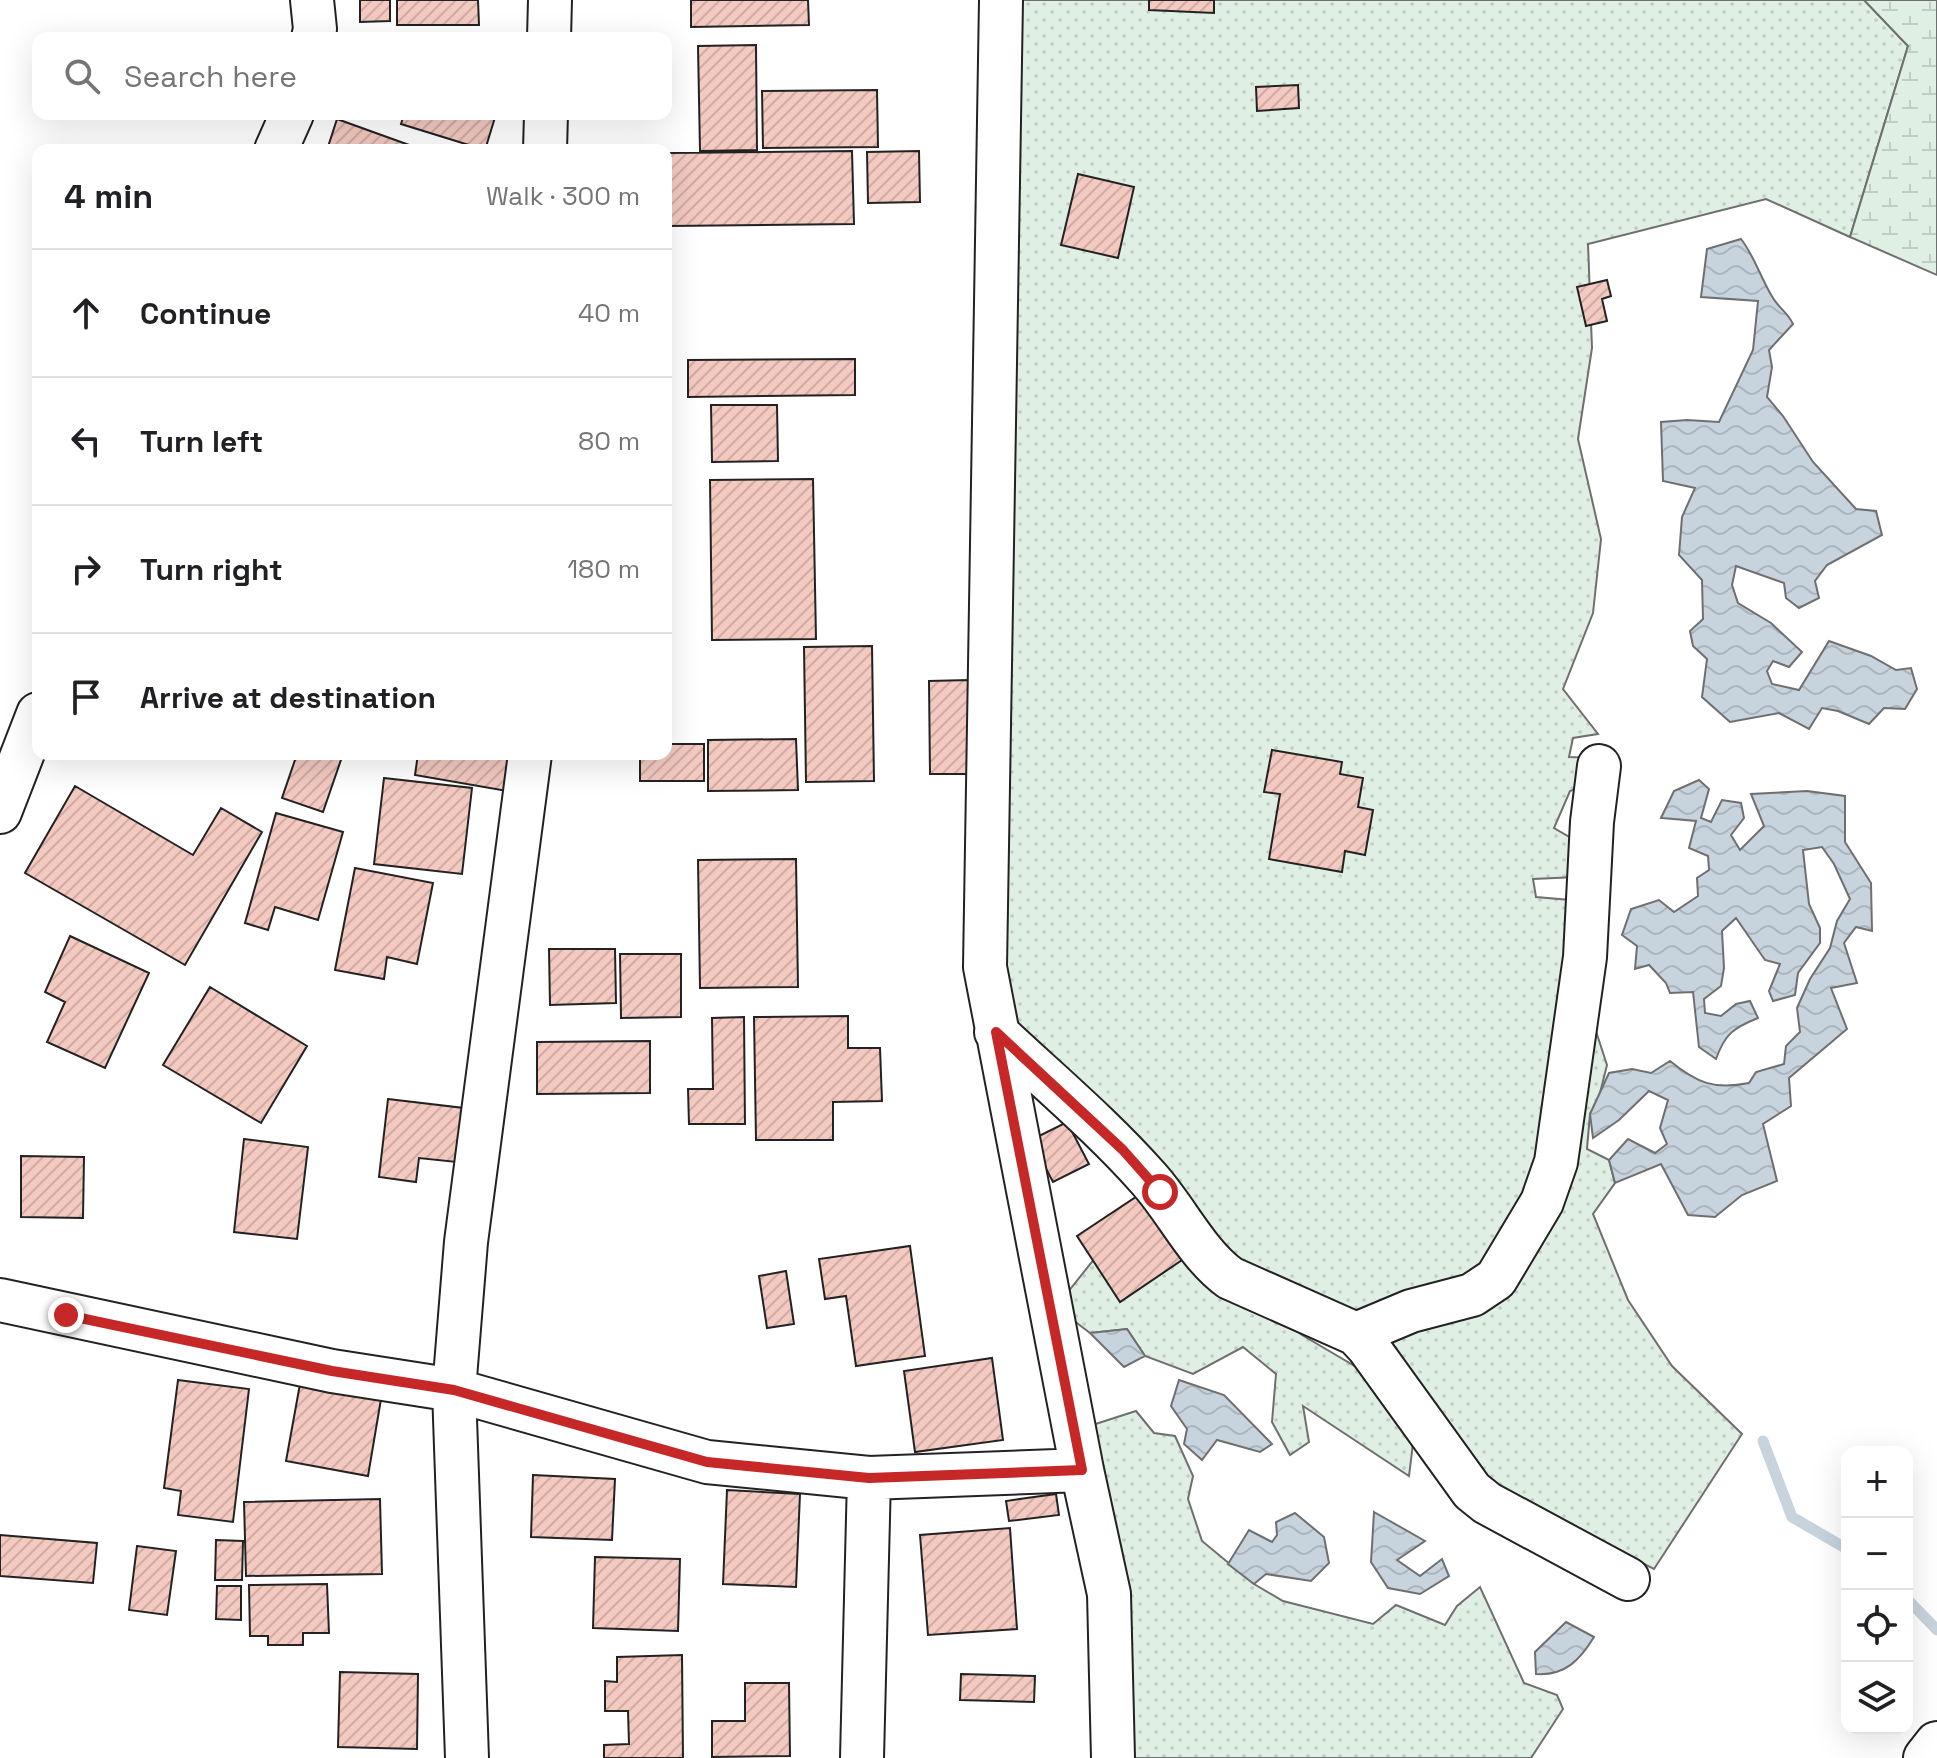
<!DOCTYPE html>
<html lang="en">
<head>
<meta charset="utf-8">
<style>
	:root { --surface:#fff; --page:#f2f2f2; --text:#202124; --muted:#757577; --line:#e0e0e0 }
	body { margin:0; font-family:"Space Grotesk",sans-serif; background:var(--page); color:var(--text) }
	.controls { position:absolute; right:24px; bottom:24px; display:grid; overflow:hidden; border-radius:16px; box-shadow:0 8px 32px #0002 }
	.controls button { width:72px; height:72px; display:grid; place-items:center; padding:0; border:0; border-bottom:2px solid var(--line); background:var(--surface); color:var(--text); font:40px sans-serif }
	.stop { position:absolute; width:24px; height:24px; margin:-18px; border:6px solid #c62828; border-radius:50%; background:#fff }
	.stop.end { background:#c62828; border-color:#fff; box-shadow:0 2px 8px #0008 }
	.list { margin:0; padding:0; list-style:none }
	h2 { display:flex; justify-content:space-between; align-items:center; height:104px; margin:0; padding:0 32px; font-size:34px }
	h2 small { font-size:26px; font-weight:400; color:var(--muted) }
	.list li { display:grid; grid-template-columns:52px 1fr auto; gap:24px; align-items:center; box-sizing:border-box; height:128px; padding:0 32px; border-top:2px solid var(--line) }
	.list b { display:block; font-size:30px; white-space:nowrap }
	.list em { font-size:26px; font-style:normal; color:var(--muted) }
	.icon { flex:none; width:44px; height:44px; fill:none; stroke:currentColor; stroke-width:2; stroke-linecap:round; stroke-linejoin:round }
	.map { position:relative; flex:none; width:1937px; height:1758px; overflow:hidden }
	.search { position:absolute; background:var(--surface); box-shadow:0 8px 32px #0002; left:32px; top:32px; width:640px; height:88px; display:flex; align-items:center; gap:20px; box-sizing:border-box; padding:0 28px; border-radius:16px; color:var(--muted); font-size:30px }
	.panel { position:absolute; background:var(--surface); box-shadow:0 8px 32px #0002; left:32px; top:144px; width:640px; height:616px; border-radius:16px }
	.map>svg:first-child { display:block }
	.grass { fill:url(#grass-dots); stroke:#6f6f6f; stroke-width:2 }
	.wetland { fill:url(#wetland-marsh); stroke:#6f6f6f; stroke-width:2 }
	.water { fill:url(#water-waves); stroke:#6f6f6f; stroke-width:2 }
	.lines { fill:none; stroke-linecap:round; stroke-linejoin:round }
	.stream { stroke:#c7d3dd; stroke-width:11 }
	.building { fill:url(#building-hatch); stroke:#222; stroke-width:2 }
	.minor-casing { stroke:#222; stroke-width:46 }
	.highway-casing { stroke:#222; stroke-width:48 }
	.minor { stroke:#fff; stroke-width:42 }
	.highway { stroke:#fff; stroke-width:44 }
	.route { stroke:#c62828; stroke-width:10 }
</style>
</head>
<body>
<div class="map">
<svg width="1937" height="1758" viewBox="0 0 1937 1758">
	<defs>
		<pattern id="grass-dots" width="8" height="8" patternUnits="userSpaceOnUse" patternTransform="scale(2)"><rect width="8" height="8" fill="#e0efe3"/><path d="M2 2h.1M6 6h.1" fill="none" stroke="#c0cdc2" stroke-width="1.8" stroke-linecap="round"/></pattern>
		<pattern id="wetland-marsh" width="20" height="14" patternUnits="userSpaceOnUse" patternTransform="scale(2)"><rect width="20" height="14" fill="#e0efe3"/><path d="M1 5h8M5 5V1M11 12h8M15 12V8" fill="none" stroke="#c0cdc2"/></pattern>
		<pattern id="water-waves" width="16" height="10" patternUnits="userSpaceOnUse" patternTransform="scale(2)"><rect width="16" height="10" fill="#c7d3dd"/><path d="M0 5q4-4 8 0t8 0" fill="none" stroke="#abb5bd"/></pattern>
		<pattern id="building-hatch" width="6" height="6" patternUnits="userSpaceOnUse" patternTransform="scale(2)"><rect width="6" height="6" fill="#f3c9c0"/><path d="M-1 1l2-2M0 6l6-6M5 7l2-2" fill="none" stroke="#d0aca5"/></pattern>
	</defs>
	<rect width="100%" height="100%" fill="#fff"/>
	<path class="grass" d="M 1012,0 L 1864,0 L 1908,46 L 1850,237 L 1766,199 L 1588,244 L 1592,348 L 1578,439 L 1601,539 L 1593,613 L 1563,689 L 1598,734 L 1573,738 L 1569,757 L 1602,758 L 1587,785 L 1570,791 L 1554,828 L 1592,850 L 1577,877 L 1533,879 L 1536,897 L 1582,901 L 1592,1019 L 1607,1065 L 1599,1097 L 1590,1114 L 1587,1149 L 1609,1160 L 1615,1183 L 1593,1214 L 1628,1300 L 1672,1366 L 1742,1434 L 1654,1569 L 1475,1479 L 1361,1320 L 1226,1256 L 1005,1022 Z
		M 1189,1237 L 1302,1335 L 1375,1378 L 1415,1427 L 1409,1476 L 1303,1406 L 1309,1442 L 1290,1455 L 1272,1422 L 1276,1374 L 1243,1347 L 1193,1374 L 1145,1356 L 1127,1329 L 1090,1333 L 1056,1307 L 1099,1253 Z
		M 1136,1411 L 1154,1433 L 1175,1436 L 1193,1476 L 1188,1499 L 1202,1541 L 1254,1584 L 1283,1601 L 1373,1624 L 1396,1605 L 1445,1625 L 1457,1606 L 1480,1587 L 1524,1683 L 1557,1695 L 1563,1709 L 1531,1758 L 1101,1758 L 1080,1429 Z"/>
	<path class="wetland" d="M 1864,0 L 1937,0 L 1937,275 L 1850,237 L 1908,46 Z"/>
	<path class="water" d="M 1741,239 C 1755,257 1761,279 1773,298 C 1779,308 1788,313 1793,324 L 1769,350 L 1772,367 L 1767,397 L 1783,416 L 1813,462 L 1856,509 L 1876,511 L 1882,535 L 1827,565 L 1815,581 L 1819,598 L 1799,608 L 1786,598 L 1784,583 L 1736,566 L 1732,585 L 1738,603 L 1771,623 L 1802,652 L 1789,667 L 1773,661 L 1767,671 L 1772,684 L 1799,690 L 1829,641 L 1871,656 L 1896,670 L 1911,668 L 1917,689 L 1905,709 L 1884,708 L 1869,724 L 1838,711 L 1822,708 L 1809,729 L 1779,713 L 1730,722 L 1702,697 L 1707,659 L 1693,646 L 1690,631 L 1703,619 L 1702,580 L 1679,555 L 1682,517 L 1695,488 L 1663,481 L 1661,422 L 1687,420 L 1719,422 L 1753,350 L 1758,301 L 1701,297 L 1707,249 Z
		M 1699,780 L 1709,789 L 1701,818 L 1711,822 L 1722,800 L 1741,803 L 1744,818 L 1731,835 L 1740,850 L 1764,826 L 1751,794 L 1807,791 L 1845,796 L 1845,842 L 1871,883 L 1872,931 L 1856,927 L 1844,943 L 1857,983 L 1831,988 L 1847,1029 L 1789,1078 L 1791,1106 L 1763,1124 L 1777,1181 L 1742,1195 L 1715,1217 L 1688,1215 L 1661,1164 L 1615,1183 L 1609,1160 L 1628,1139 L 1655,1153 L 1667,1144 L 1660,1128 L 1668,1100 L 1649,1091 L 1619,1120 L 1593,1138 L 1590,1114 L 1609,1073 L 1632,1069 L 1651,1073 L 1670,1061 C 1697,1083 1714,1090 1749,1083 L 1756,1072 L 1784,1064 L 1786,1046 L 1800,1032 L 1797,1008 L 1810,979 L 1830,948 L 1837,921 L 1850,899 L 1834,864 L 1822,847 L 1803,850 L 1809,904 L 1820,928 L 1820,943 L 1798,973 L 1795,995 L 1773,1001 L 1769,991 L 1780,964 L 1765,960 L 1736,918 L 1722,931 L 1724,968 L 1721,986 L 1704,999 L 1705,1013 L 1721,1016 L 1736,1004 L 1750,1001 L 1758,1018 C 1733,1028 1725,1034 1716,1059 L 1699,1047 L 1693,992 L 1670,993 L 1666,983 L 1649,965 L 1635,969 L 1637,946 L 1622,935 L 1631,909 L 1659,900 L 1674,912 L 1698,896 L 1697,878 L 1709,870 L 1708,856 L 1689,848 L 1696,821 L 1661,818 L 1674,791 Z
		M 1127,1329 L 1145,1356 L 1124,1367 L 1090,1333 Z
		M 1179,1380 L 1224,1395 L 1272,1444 L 1260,1452 L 1217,1440 L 1202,1460 L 1184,1444 L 1187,1429 L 1171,1406 Z
		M 1374,1512 L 1425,1541 L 1397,1560 L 1420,1576 L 1442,1559 L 1449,1576 L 1420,1594 L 1388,1588 L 1371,1562 Z
		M 1295,1513 L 1324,1537 L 1329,1563 L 1311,1581 L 1266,1574 L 1254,1584 L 1228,1564 L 1249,1530 L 1272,1542 L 1277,1535 L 1276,1522 Z
		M 1566,1622 L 1594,1637 C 1580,1660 1565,1676 1536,1674 L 1535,1652 Z"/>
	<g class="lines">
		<path class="stream" d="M 1763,1441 L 1792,1517 L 1847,1549
			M 1907,1599 L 1937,1630"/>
	</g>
	<path class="building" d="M 360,0 L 390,0 L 390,21 L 360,22 Z
		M 397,0 L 478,0 L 479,25 L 397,25 Z
		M 691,0 L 808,0 L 809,25 L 691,27 Z
		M 1149,0 L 1214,0 L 1214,13 L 1149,10 Z
		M 756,45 L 757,150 L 700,151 L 698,46 Z
		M 1298,85 L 1299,108 L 1257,111 L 1256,87 Z
		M 877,90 L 878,147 L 763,148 L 762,91 Z
		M 404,114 L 496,114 L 485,150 L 401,124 Z
		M 337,119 L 423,150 L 327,150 Z
		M 852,151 L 854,224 L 669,226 L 668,153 Z
		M 919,151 L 920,202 L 868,203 L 867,152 Z
		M 1078,174 L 1134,187 L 1118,258 L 1061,245 Z
		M 1607,280 L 1611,296 L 1602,299 L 1607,321 L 1586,326 L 1577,287 Z
		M 855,359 L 855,395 L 688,397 L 688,360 Z
		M 711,405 L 777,405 L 778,461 L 712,462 Z
		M 813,479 L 816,639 L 712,640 L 710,480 Z
		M 872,646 L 874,781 L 806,782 L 804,647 Z
		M 969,680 L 970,774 L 930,774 L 929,681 Z
		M 796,739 L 798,790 L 708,791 L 708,740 Z
		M 666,744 L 704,744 L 704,781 L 640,781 L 640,754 L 666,754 Z
		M 1272,750 L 1342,762 L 1340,774 L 1363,778 L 1358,807 L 1373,810 L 1365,855 L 1345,851 L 1342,872 L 1269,859 L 1280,794 L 1264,792 Z
		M 297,754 L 343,754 L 323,812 L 282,798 Z
		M 418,754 L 519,754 L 513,792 L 415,775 Z
		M 384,778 L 472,788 L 462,874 L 374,864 Z
		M 75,786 L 193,855 L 221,808 L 262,832 L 185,965 L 25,873 Z
		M 276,813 L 343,832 L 318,920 L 275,907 L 268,930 L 245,923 Z
		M 796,859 L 798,987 L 700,988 L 698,860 Z
		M 355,868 L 433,883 L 417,964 L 387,957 L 384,979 L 335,970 Z
		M 70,936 L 149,973 L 105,1068 L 47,1042 L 65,1002 L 45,992 Z
		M 549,949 L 615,949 L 616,1003 L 550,1005 Z
		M 620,954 L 681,954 L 681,1017 L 621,1018 Z
		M 210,987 L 307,1046 L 261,1123 L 163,1065 Z
		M 848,1016 L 848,1048 L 880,1048 L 882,1101 L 833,1102 L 833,1140 L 756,1140 L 754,1017 Z
		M 744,1017 L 745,1124 L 689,1124 L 688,1089 L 713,1089 L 712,1018 Z
		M 650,1041 L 650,1093 L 537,1094 L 537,1042 Z
		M 388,1099 L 472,1109 L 466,1163 L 419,1158 L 416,1182 L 379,1177 Z
		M 1067,1122 L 1089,1164 L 1053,1182 L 1031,1140 Z
		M 244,1139 L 308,1147 L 297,1239 L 234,1232 Z
		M 21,1156 L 84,1157 L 83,1218 L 21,1217 Z
		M 1145,1191 L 1188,1256 L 1120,1302 L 1077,1236 Z
		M 910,1246 L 925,1356 L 856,1366 L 846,1296 L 825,1299 L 819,1259 Z
		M 786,1271 L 794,1324 L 767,1328 L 759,1276 Z
		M 992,1358 L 1003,1440 L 915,1452 L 904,1371 Z
		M 178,1380 L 249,1389 L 233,1522 L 178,1515 L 181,1491 L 164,1488 Z
		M 300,1384 L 381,1399 L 368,1476 L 286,1461 Z
		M 533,1475 L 615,1479 L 612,1540 L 531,1537 Z
		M 727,1490 L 800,1494 L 796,1587 L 723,1584 Z
		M 1056,1494 L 1059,1515 L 1009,1521 L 1006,1501 Z
		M 380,1499 L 382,1574 L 246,1576 L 244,1502 Z
		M 1010,1528 L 1017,1629 L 928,1635 L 920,1535 Z
		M 0,1535 L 97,1543 L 93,1583 L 0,1576 Z
		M 216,1540 L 243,1541 L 242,1580 L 215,1580 Z
		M 137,1546 L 176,1551 L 167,1615 L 129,1610 Z
		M 595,1557 L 680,1559 L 678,1631 L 593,1628 Z
		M 327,1584 L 329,1633 L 303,1633 L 303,1645 L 268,1645 L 268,1636 L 250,1636 L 249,1585 Z
		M 217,1586 L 241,1586 L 241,1620 L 216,1619 Z
		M 682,1655 L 683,1758 L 604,1758 L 604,1745 L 629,1744 L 628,1711 L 605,1711 L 605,1681 L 617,1682 L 617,1657 Z
		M 340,1672 L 418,1674 L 417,1749 L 338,1747 Z
		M 961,1674 L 1035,1676 L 1034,1702 L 960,1700 Z
		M 745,1683 L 789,1683 L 790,1756 L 712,1757 L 712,1721 L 745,1721 Z"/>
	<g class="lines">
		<defs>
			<path id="minor" d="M 312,0 L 315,29 L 313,38
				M 1001,0 L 985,967 L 1082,1470 L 1109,1594 L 1113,1758
				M 549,38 L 550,0
				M 276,150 L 292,114
				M 545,150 L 546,114
				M 0,812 L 38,714
				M 996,1032 C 1047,1080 1102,1126 1148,1178 C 1177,1210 1196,1253 1230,1278 L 1356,1334 L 1368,1347 L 1472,1491 L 1487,1503 L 1628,1579
				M 0,1300 L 332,1371 L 454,1390 L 707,1462 L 869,1478 L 1082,1470
				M 1356,1334 L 1411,1311 L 1472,1295 L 1496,1279 L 1542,1202 L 1556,1162 L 1585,957 L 1592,822 L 1599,766
				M 467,1758 L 454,1390 L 466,1242 L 530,754
				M 862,1758 L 869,1478"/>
			<path id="highway" d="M 1926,1758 L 1937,1744"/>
		</defs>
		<use href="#minor" class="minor-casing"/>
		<use href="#highway" class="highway-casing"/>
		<use href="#minor" class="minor"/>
		<use href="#highway" class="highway"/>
	</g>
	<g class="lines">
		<path class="route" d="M 66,1315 L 332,1371 L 454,1390 L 707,1462 L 869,1478 L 1082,1470 L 996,1032 L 1123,1150 L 1160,1192"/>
	</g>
</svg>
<div class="controls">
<button>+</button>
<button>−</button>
<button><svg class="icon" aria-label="locate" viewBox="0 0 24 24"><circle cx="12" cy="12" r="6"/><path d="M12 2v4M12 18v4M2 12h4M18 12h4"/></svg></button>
<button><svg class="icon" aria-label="layers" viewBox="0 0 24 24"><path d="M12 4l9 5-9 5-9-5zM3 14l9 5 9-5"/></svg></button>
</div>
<div class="stop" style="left:1160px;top:1192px"></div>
<div class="stop end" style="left:66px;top:1315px"></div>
<div class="search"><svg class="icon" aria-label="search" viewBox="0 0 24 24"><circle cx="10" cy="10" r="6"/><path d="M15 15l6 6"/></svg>Search here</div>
<section class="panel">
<h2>4 min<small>Walk · 300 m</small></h2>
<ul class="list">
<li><svg class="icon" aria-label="ahead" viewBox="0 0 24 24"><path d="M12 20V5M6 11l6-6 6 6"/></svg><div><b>Continue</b></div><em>40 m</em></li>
<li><svg class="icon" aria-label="left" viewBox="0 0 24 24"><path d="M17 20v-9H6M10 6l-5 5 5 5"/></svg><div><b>Turn left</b></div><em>80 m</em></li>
<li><svg class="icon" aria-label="right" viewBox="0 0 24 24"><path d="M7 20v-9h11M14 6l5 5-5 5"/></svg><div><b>Turn right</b></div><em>180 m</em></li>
<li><svg class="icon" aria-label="arrive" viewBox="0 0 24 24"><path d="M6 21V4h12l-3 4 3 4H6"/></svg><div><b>Arrive at destination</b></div></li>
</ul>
</section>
</div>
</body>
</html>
